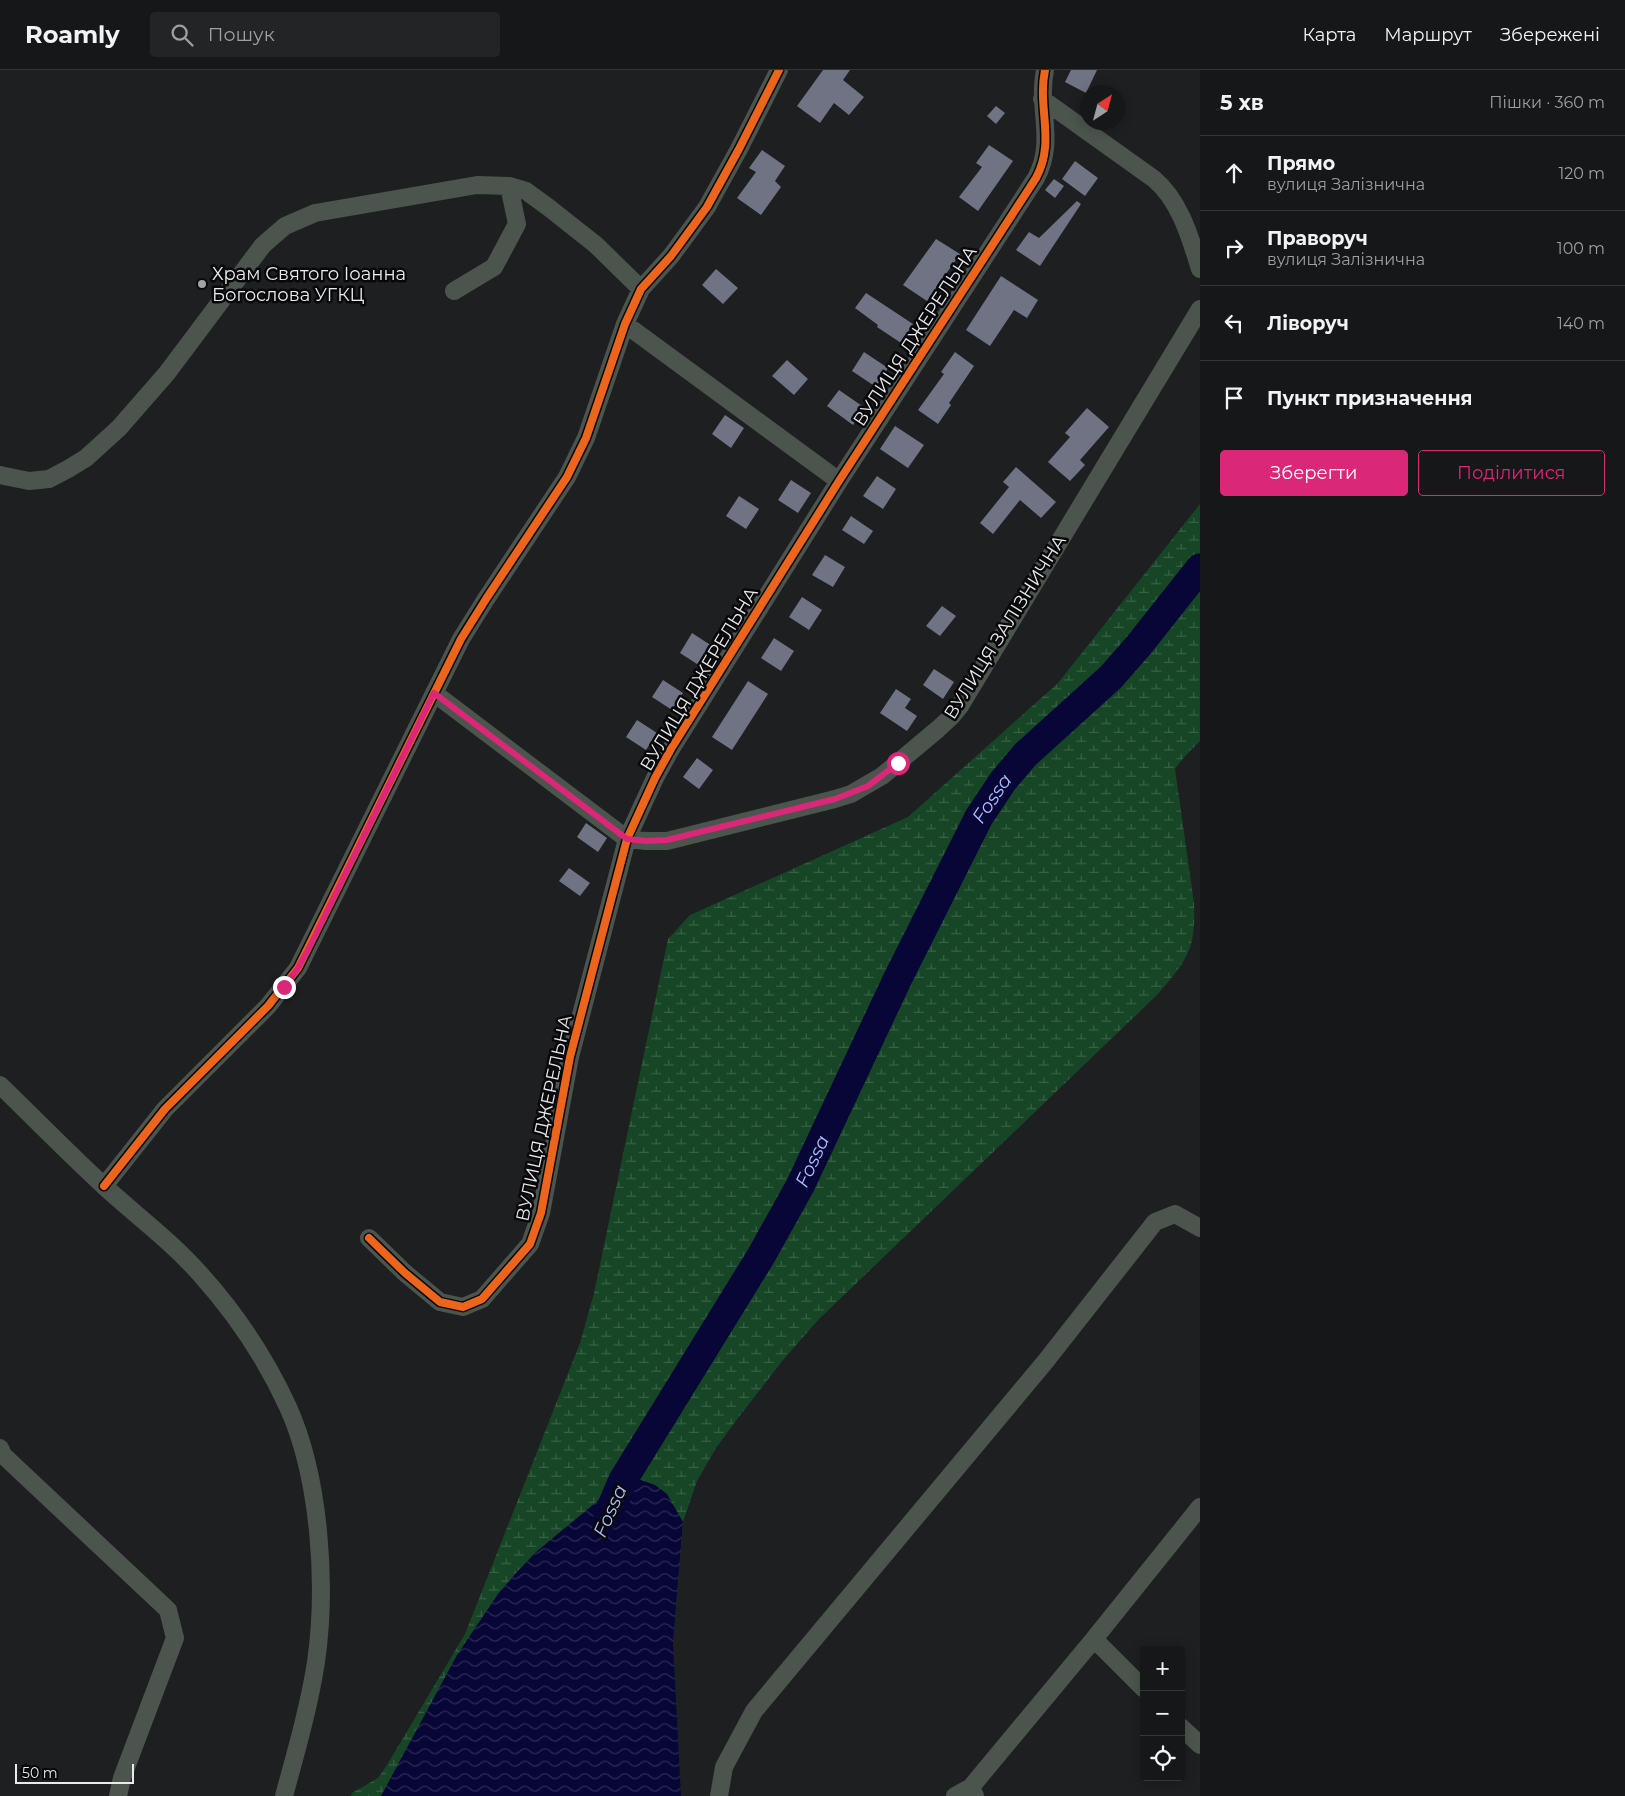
<!DOCTYPE html>
<html lang="uk">
<head>
<meta charset="utf-8">
<style>
	:root { --surface:#161719; --page:#232426; --text:#f1f3f6; --muted:#9e9fa2; --line:#353638; --accent:#db2777 }
	body { margin:0; font-family:Montserrat,sans-serif; background:var(--page); color:var(--text) }
	.controls { position:absolute; right:15px; bottom:15px; display:grid; overflow:hidden; border-radius:5px; box-shadow:0 2px 12px #0003 }
	.controls button { width:45px; height:45px; display:grid; place-items:center; padding:0; border:0; border-bottom:1px solid var(--line); background:var(--surface); color:var(--text); font:25px sans-serif }
	.compass { position:absolute; left:1080px; top:15px; width:45px; height:45px; border-radius:50%; background:var(--surface); box-shadow:0 2px 12px #0003; rotate:36deg }
	.scale { position:absolute; left:15px; bottom:12px; width:119px; box-sizing:border-box; padding-left:5px; border:2px solid #e9eaee; border-top:0; font-size:14px; line-height:18px; white-space:nowrap; color:#e9eaee; -webkit-text-stroke:4px #08080a; paint-order:stroke }
	.stop { position:absolute; width:15px; height:15px; margin:-11px; border:4px solid #db2777; border-radius:50%; background:#fff }
	.stop.end { background:#db2777; border-color:#fff; box-shadow:0 1px 5px #0008 }
	.list { margin:0; padding:0; list-style:none }
	h2 { display:flex; justify-content:space-between; align-items:center; height:65px; margin:0; padding:0 20px; font-size:21px }
	h2 small { font-size:16px; font-weight:400; color:var(--muted) }
	.list li { display:grid; grid-template-columns:32px 1fr auto; gap:15px; align-items:center; box-sizing:border-box; height:75px; padding:0 20px; border-top:1px solid var(--line) }
	.list b { display:block; font-size:19px; white-space:nowrap }
	.list p { margin:0; font-size:16px; white-space:nowrap; color:var(--muted) }
	.list em { font-size:16px; font-style:normal; color:var(--muted) }
	.actions { display:flex; gap:10px; padding:15px 20px }
	.actions a { flex:1; padding:11px 0; border:1px solid var(--accent); border-radius:5px; text-align:center; font-size:18px; color:var(--accent) }
	.actions .main { background:var(--accent); color:#fff }
	.icon { flex:none; width:28px; height:28px; fill:none; stroke:currentColor; stroke-width:2; stroke-linecap:round; stroke-linejoin:round }
	.map { position:relative; flex:none; width:1200px; height:1726px; overflow:hidden }
	header { display:flex; align-items:center; gap:30px; box-sizing:border-box; height:70px; padding:0 25px; background:var(--surface); border-bottom:1px solid var(--line) }
	header strong { font-size:24px }
	nav { display:flex; gap:28px; margin-inline-start:auto; font-size:18px }
	.search { width:350px; height:45px; background:var(--page); display:flex; align-items:center; gap:12px; box-sizing:border-box; padding:0 18px; border-radius:5px; color:var(--muted); font-size:19px }
	main { display:flex }
	aside { flex:1; background:var(--surface) }
	.map>svg:first-child { display:block }
	.wetland { fill:url(#wetland-marsh) }
	.water { fill:url(#water-waves) }
	.lines { fill:none; stroke-linecap:round; stroke-linejoin:round }
	.river { stroke:#080637; stroke-width:29 }
	.building { fill:#6f7384 }
	.minor { stroke:#4b554d; stroke-width:18 }
	.cycleway-casing { stroke:#08080a; stroke-width:11 }
	.cycleway { stroke:#eb651d; stroke-width:8 }
	.route { stroke:#db2777; stroke-width:6 }
	.poi-dot { fill:#a2a3a6; stroke:#08080a; stroke-width:2 }
	.labels { text-anchor:middle; dominant-baseline:central; stroke-width:5; stroke-linejoin:round; paint-order:stroke }
	.poi-label { font-size:18px; fill:#e9eaee; stroke:#08080a; text-anchor:start }
	.street-label { font-size:18px; fill:#e9eaee; stroke:#08080a }
	.water-label { font-size:19px; font-style:italic; fill:#acbefd; stroke:#08080a }
</style>
</head>
<body>
<header>
<strong>Roamly</strong>
<div class="search"><svg class="icon" aria-label="search" viewBox="0 0 24 24"><circle cx="10" cy="10" r="6"/><path d="M15 15l6 6"/></svg>Пошук</div>
<nav><a>Карта</a><a>Маршрут</a><a>Збережені</a></nav>
</header>
<main>
<div class="map">
<svg width="1200" height="1726" viewBox="0 0 1200 1726">
	<defs>
		<pattern id="wetland-marsh" width="20" height="14" patternUnits="userSpaceOnUse" patternTransform="scale(1.25)"><rect width="20" height="14" fill="#164626"/><path d="M1 5h8M5 5V1M11 12h8M15 12V8" fill="none" stroke="#386146"/></pattern>
		<pattern id="water-waves" width="16" height="10" patternUnits="userSpaceOnUse" patternTransform="scale(1.25)"><rect width="16" height="10" fill="#080637"/><path d="M0 5q4-4 8 0t8 0" fill="none" stroke="#2c2a54"/></pattern>
	</defs>
	<rect width="100%" height="100%" fill="#1e1f21"/>
	<path class="wetland" d="M 1200,434 L 1200,671 L 1185,686 L 1175,699 L 1194,833 C 1196,880 1187,890 1158,924 L 819,1249 L 783,1290 L 735,1352 L 716,1378 L 697,1411 L 683,1452 L 673,1574 L 406,1726 L 351,1726 L 352,1723 L 378,1708 L 387,1695 L 465,1564 L 580,1273 L 594,1223 L 668,869 L 690,845 L 908,747 L 1058,613 Z"/>
	<path class="water" d="M 623,1410 L 641,1410 L 655,1415 L 667,1424 L 683,1452 L 673,1574 L 681,1726 L 381,1726 L 457,1585 L 498,1524 L 517,1502 L 536,1482 Z"/>
	<g class="lines">
		<path class="river" id="s1" d="M 608,1445 L 623,1410 L 761,1186 L 800,1116 L 898,908 L 979,747 L 1003,711 L 1025,685 L 1111,607 L 1139,575 L 1200,498"/>
	</g>
	<path class="building" d="M 823,0 L 850,0 L 843,10 L 864,27 L 849,45 L 834,33 L 820,53 L 797,36 Z
		M 1071,0 L 1097,0 L 1086,23 L 1065,12 Z
		M 996,36 L 1005,43 L 996,54 L 987,46 Z
		M 989,75 L 1013,91 L 978,141 L 959,127 L 982,97 L 976,93 Z
		M 762,80 L 785,96 L 775,111 L 781,117 L 761,145 L 737,128 L 756,102 L 749,98 Z
		M 1075,91 L 1098,108 L 1085,126 L 1062,109 Z
		M 1054,109 L 1064,116 L 1055,128 L 1045,120 Z
		M 1077,131 L 1081,134 L 1040,196 L 1016,180 L 1029,162 L 1039,168 Z
		M 936,169 L 960,184 L 927,231 L 903,215 Z
		M 716,199 L 738,218 L 723,234 L 702,215 Z
		M 1001,206 L 1038,230 L 1027,248 L 1014,240 L 990,276 L 966,260 Z
		M 866,223 L 913,254 L 901,273 L 877,257 L 878,255 L 855,238 Z
		M 864,282 L 888,298 L 876,317 L 852,301 Z
		M 955,282 L 974,296 L 949,333 L 951,335 L 938,354 L 918,340 L 944,304 L 941,302 Z
		M 787,290 L 808,309 L 794,325 L 772,306 Z
		M 839,320 L 865,338 L 853,355 L 827,336 Z
		M 1087,338 L 1109,357 L 1080,390 L 1085,395 L 1070,411 L 1048,392 L 1070,367 L 1065,363 Z
		M 725,345 L 744,358 L 731,378 L 712,364 Z
		M 895,356 L 924,375 L 908,398 L 880,379 Z
		M 1016,397 L 1056,432 L 1041,448 L 1020,430 L 993,464 L 980,453 L 1009,417 L 1003,412 Z
		M 877,406 L 896,419 L 883,439 L 863,426 Z
		M 791,410 L 811,423 L 798,443 L 778,430 Z
		M 739,426 L 759,439 L 746,459 L 726,446 Z
		M 851,446 L 873,461 L 864,474 L 842,460 Z
		M 825,485 L 845,497 L 833,517 L 812,505 Z
		M 802,527 L 822,540 L 809,560 L 789,547 Z
		M 942,536 L 956,546 L 940,566 L 926,556 Z
		M 692,563 L 712,576 L 700,596 L 680,583 Z
		M 774,568 L 794,581 L 781,601 L 761,588 Z
		M 934,599 L 954,612 L 943,629 L 923,615 Z
		M 663,610 L 683,623 L 672,640 L 652,627 Z
		M 748,611 L 768,624 L 732,680 L 712,667 Z
		M 896,619 L 911,629 L 905,638 L 917,646 L 907,661 L 880,643 Z
		M 637,650 L 657,663 L 646,680 L 626,667 Z
		M 697,688 L 713,700 L 699,719 L 683,707 Z
		M 586,753 L 607,768 L 598,782 L 577,767 Z
		M 569,798 L 590,813 L 580,826 L 559,811 Z"/>
	<g class="lines">
		<path class="minor" d="M 1042,29 L 1154,109 C 1180,131 1190,167 1200,199
			M 454,221 L 494,197 L 517,154 L 509,116
			M 625,254 L 839,411
			M 0,405 L 29,411 L 49,409 L 68,399 L 86,388 L 119,358 L 167,303 L 263,175 L 285,156 L 315,143 L 477,115 L 509,116 L 526,121 L 548,137 L 596,175 L 641,219
			M 434,623 L 627,769 L 646,771 L 667,771 L 835,729 L 851,724 L 882,706 L 938,659 L 951,647 L 960,636 L 1200,239
			M 0,1015 C 35,1049 69,1084 105,1117 C 137,1146 172,1172 201,1205 C 236,1244 266,1289 288,1337 C 320,1408 327,1515 316,1592 C 309,1637 296,1682 284,1726
			M 104,1116 L 165,1039 L 268,936 L 298,898 L 461,569 L 486,529 L 567,407 L 586,368 L 625,254 L 641,219 L 671,186 L 707,137 L 739,79 L 779,0
			M 369,1168 L 405,1203 L 440,1232 L 463,1237 L 482,1229 L 530,1174 L 541,1143 L 570,987 L 627,769 L 655,708 L 671,679 L 839,411 L 1036,108 C 1056,71 1037,39 1045,0
			M 0,1378 L 3,1385 L 168,1540 L 175,1568 L 122,1708 L 118,1726
			M 1144,1619 L 1094,1569 L 1200,1437
			M 1181,1657 L 1200,1675
			M 719,1726 L 724,1697 L 754,1641 L 1045,1292 L 1155,1152 L 1175,1144 L 1200,1158
			M 955,1726 L 971,1717
			M 975,1726 L 971,1717 L 1094,1569"/>
		<defs>
			<path id="cycleway" d="M 104,1116 L 165,1039 L 268,936 L 298,898 L 461,569 L 486,529 L 567,407 L 586,368 L 625,254 L 641,219 L 671,186 L 707,137 L 739,79 L 779,0
				M 369,1168 L 405,1203 L 440,1232 L 463,1237 L 482,1229 L 530,1174 L 541,1143 L 570,987 L 627,769 L 655,708 L 671,679 L 839,411 L 1036,108 C 1056,71 1037,39 1045,0"/>
		</defs>
		<use href="#cycleway" class="cycleway-casing"/>
		<use href="#cycleway" class="cycleway"/>
	</g>
	<g class="lines">
		<path class="route" d="M 284,917 L 298,898 L 309,878 L 434,623 L 627,769 L 646,771 L 667,770 L 835,729 L 868,716 L 898,693"/>
	</g>
	<circle class="poi-dot" cx="202" cy="214" r="5"/>
	<g class="labels">
		<g class="poi-label">
			<text x="212" y="204">Храм Святого Іоанна<tspan x="212" dy="21">Богослова УГКЦ</tspan></text>
		</g>
		<g class="street-label">
			<text transform="translate(915 266) rotate(-57)">ВУЛИЦЯ ДЖЕРЕЛЬНА</text>
			<text transform="translate(1005 557) rotate(-58)">ВУЛИЦЯ ЗАЛІЗНИЧНА</text>
			<text transform="translate(699 609) rotate(-59)">ВУЛИЦЯ ДЖЕРЕЛЬНА</text>
			<text transform="translate(544 1048) rotate(-78)">ВУЛИЦЯ ДЖЕРЕЛЬНА</text>
		</g>
		<g class="water-label">
			<text stroke="none"><textPath href="#s1" startOffset="814">Fossa</textPath></text>
			<text stroke="none"><textPath href="#s1" startOffset="409">Fossa</textPath></text>
			<text transform="translate(610 1441) rotate(-66)">Fossa</text>
		</g>
	</g>
</svg>
<div class="controls">
<button>+</button>
<button>−</button>
<button><svg class="icon" aria-label="locate" viewBox="0 0 24 24"><circle cx="12" cy="12" r="6"/><path d="M12 2v4M12 18v4M2 12h4M18 12h4"/></svg></button>
</div>
<svg class="compass" viewBox="-18 -18 36 36"><path d="M0-13l5 13h-10z" fill="#e53935"/><path d="M0 13l5-13h-10z" fill="#9e9fa2"/></svg>
<div class="scale">50 m</div>
<div class="stop" style="left:898px;top:693px"></div>
<div class="stop end" style="left:284px;top:917px"></div>
</div>
<aside>
<h2>5 хв<small>Пішки · 360 m</small></h2>
<ul class="list">
<li><svg class="icon" aria-label="ahead" viewBox="0 0 24 24"><path d="M12 20V5M6 11l6-6 6 6"/></svg><div><b>Прямо</b><p>вулиця Залізнична</p></div><em>120 m</em></li>
<li><svg class="icon" aria-label="right" viewBox="0 0 24 24"><path d="M7 20v-9h11M14 6l5 5-5 5"/></svg><div><b>Праворуч</b><p>вулиця Залізнична</p></div><em>100 m</em></li>
<li><svg class="icon" aria-label="left" viewBox="0 0 24 24"><path d="M17 20v-9H6M10 6l-5 5 5 5"/></svg><div><b>Ліворуч</b></div><em>140 m</em></li>
<li><svg class="icon" aria-label="arrive" viewBox="0 0 24 24"><path d="M6 21V4h12l-3 4 3 4H6"/></svg><div><b>Пункт призначення</b></div></li>
</ul>
<div class="actions"><a class="main">Зберегти</a><a>Поділитися</a></div>
</aside>
</main>
</body>
</html>
